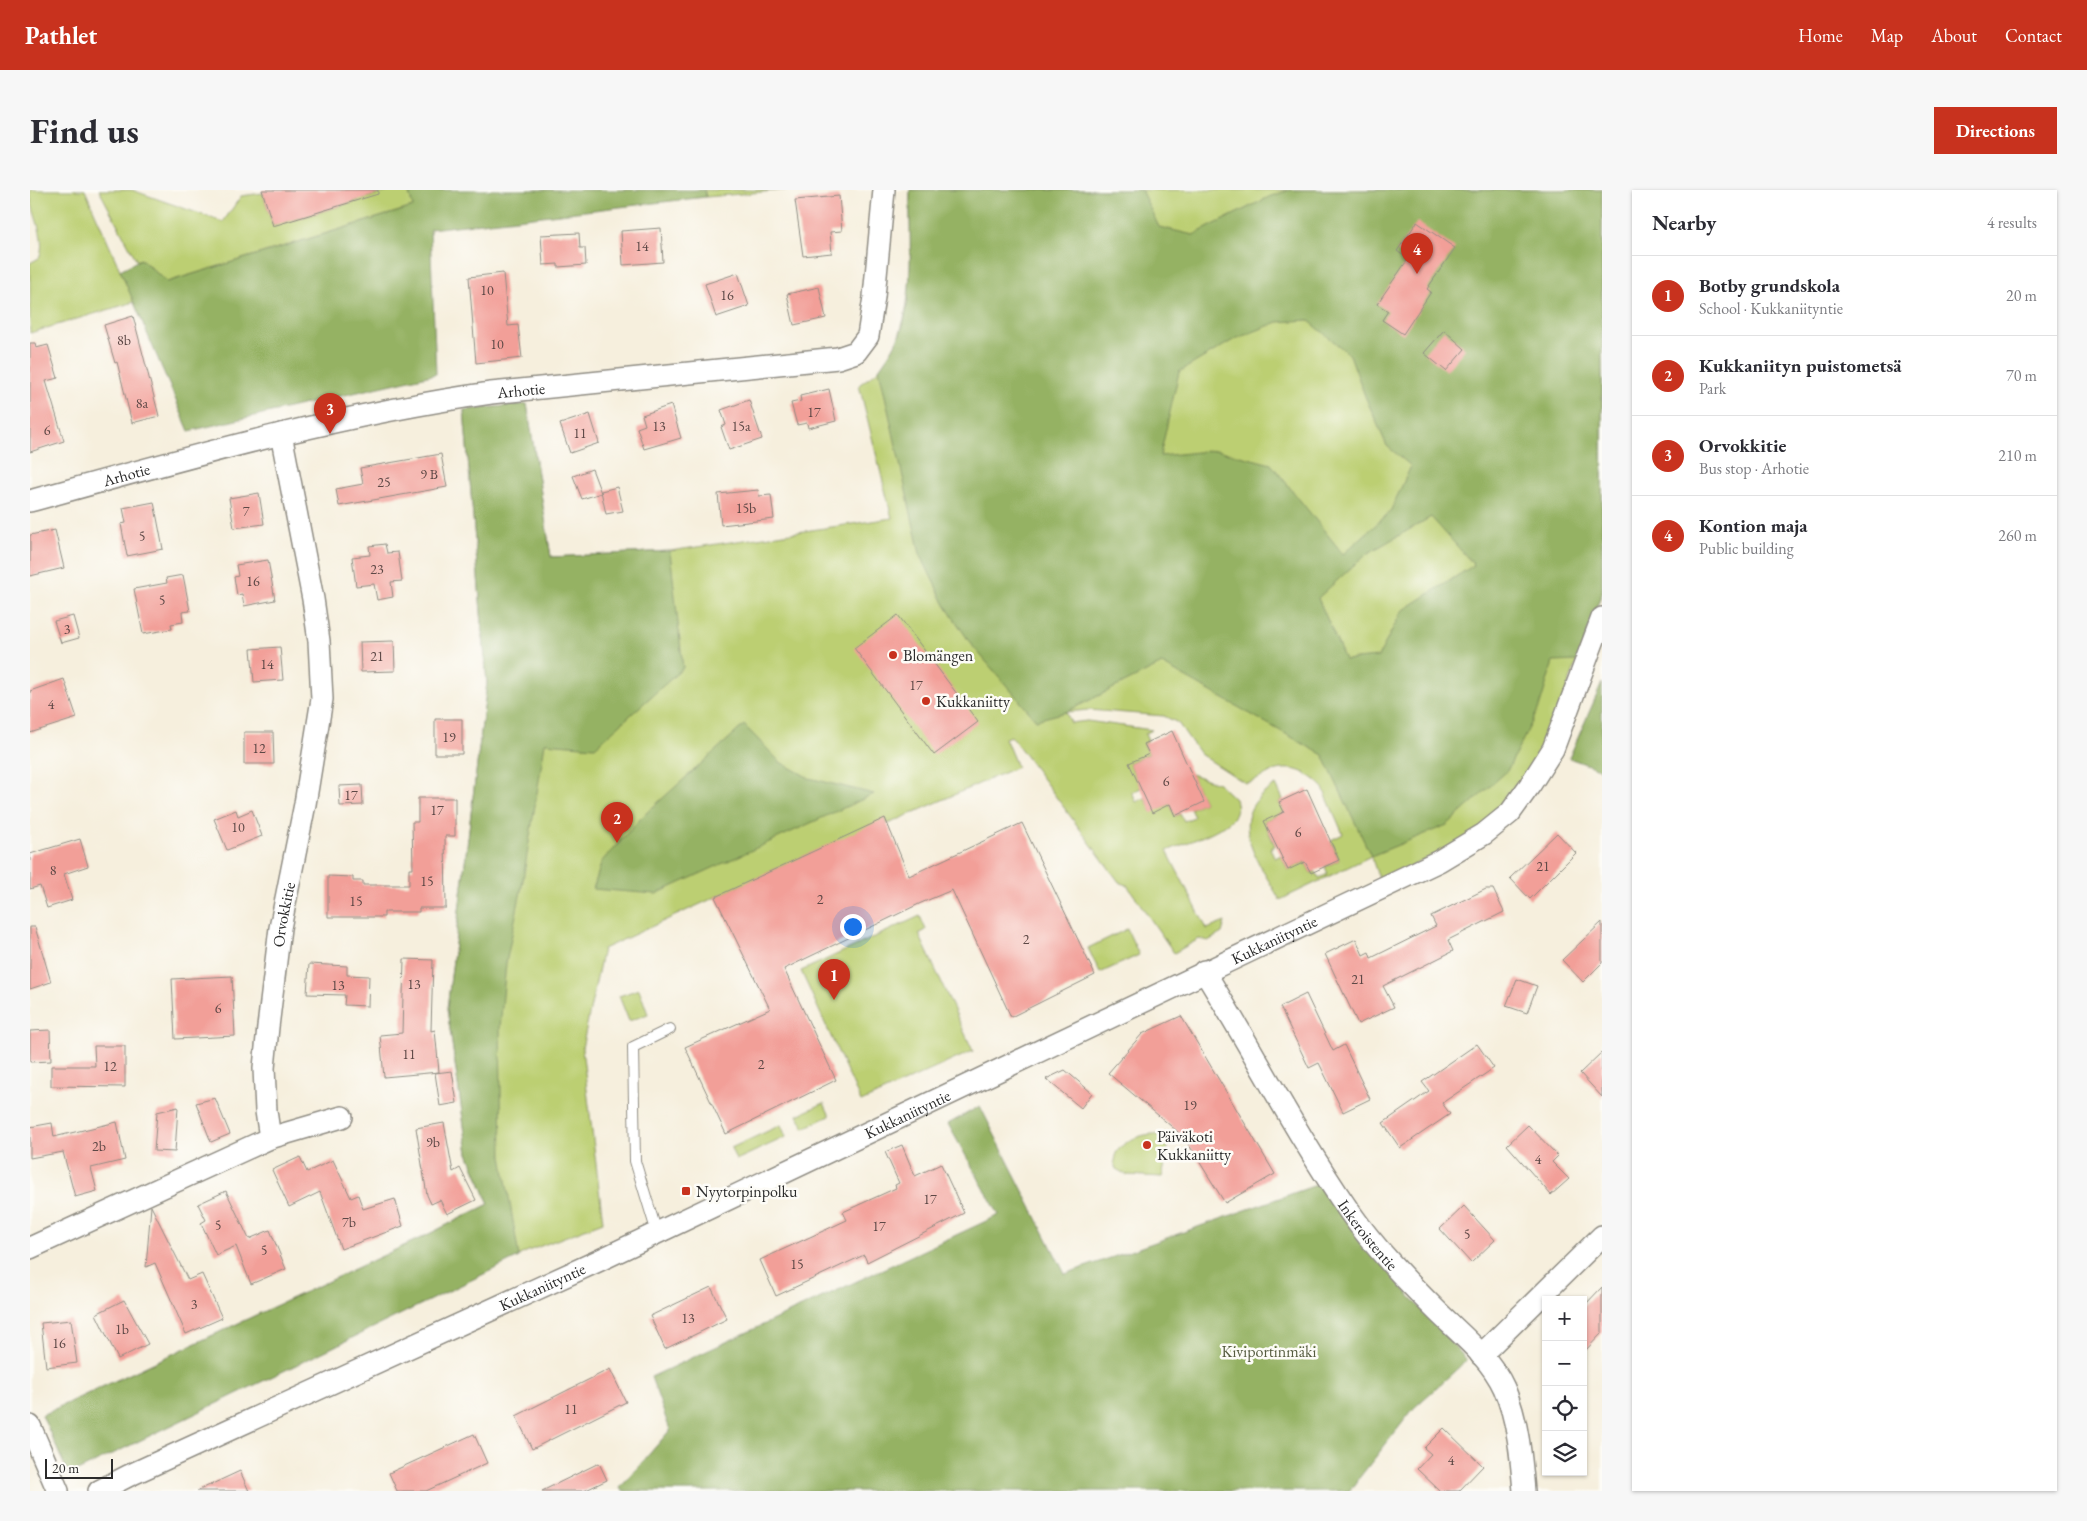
<!DOCTYPE html>
<html lang="en">
<head>
<meta charset="utf-8">
<style>
	:root { --surface:#fff; --page:#f7f7f7; --text:#2b2b33; --muted:#7c7c81; --line:#e1e1e2; --accent:#c8321e }
	body { margin:0; font-family:"EB Garamond",serif; background:var(--page); color:var(--text) }
	.controls { position:absolute; right:15px; bottom:15px; display:grid; overflow:hidden; border-radius:0px; box-shadow:0 1px 4px #0004 }
	.controls button { width:45px; height:45px; display:grid; place-items:center; padding:0; border:0; border-bottom:1px solid var(--line); background:var(--surface); color:var(--text); font:25px sans-serif }
	.scale { position:absolute; left:15px; bottom:12px; width:68px; box-sizing:border-box; padding-left:5px; border:2px solid #2b2b2b; border-top:0; font-size:14px; line-height:18px; white-space:nowrap; color:#2b2b2b; -webkit-text-stroke:4px #fdfcf7; paint-order:stroke }
	.you { position:absolute; left:822px; top:736px; width:18px; height:18px; margin:-12px; border:4px solid #fff; border-radius:50%; background:#1a73e8; box-shadow:0 0 0 8px #1a73e833 }
	.badge { display:grid; place-items:center; width:32px; height:32px; border-radius:50%; background:var(--accent); color:#fff; font-size:16px; font-weight:700 }
	.pin { position:absolute; translate:-50% -41px; filter:drop-shadow(0 1px 2px #0008) }
	.pin::after { content:''; position:absolute; top:26px; width:18px; height:15px; background:inherit; clip-path:polygon(0 0,100% 0,50% 100%) }
	.list { margin:0; padding:0; list-style:none }
	h2 { display:flex; justify-content:space-between; align-items:center; height:65px; margin:0; padding:0 20px; font-size:21px }
	h2 small { font-size:16px; font-weight:400; color:var(--muted) }
	.list li { display:grid; grid-template-columns:32px 1fr auto; gap:15px; align-items:center; box-sizing:border-box; height:80px; padding:0 20px; border-top:1px solid var(--line) }
	.list b { display:block; font-size:19px; white-space:nowrap }
	.list p { margin:0; font-size:16px; white-space:nowrap; color:var(--muted) }
	.list em { font-size:16px; font-style:normal; color:var(--muted) }
	.icon { flex:none; width:28px; height:28px; fill:none; stroke:currentColor; stroke-width:2; stroke-linecap:round; stroke-linejoin:round }
	.map { position:relative; flex:none; width:1572px; height:1301px; overflow:hidden; border-radius:0px }
	header { display:flex; align-items:center; gap:30px; box-sizing:border-box; height:70px; padding:0 25px; background:var(--accent); color:#fff }
	header strong { font-size:24px }
	nav { display:flex; gap:28px; margin-inline-start:auto; font-size:18px }
	.intro { display:flex; align-items:center; justify-content:space-between; box-sizing:border-box; height:120px; padding:0 30px }
	h1 { margin:0; font-size:35px }
	.button { padding:12px 22px; border-radius:0px; background:var(--accent); color:#fff; font-size:18px; font-weight:700 }
	main { display:flex; gap:30px; padding:0 30px }
	aside { flex:1; background:var(--surface); border-radius:0px; box-shadow:0 1px 4px #0004 }
	.map>svg:first-child { display:block }
	.green { fill:#bccf72; stroke:#747d4e }
	.forest { fill:#95b264; stroke:#606e48; fill-rule:evenodd }
	.building { fill:#f29f98 }
	.lines { fill:none; stroke-linecap:round; stroke-linejoin:round }
	.service-casing { stroke:#908d84; stroke-width:12 }
	.minor-casing { stroke:#908d84; stroke-width:24 }
	.service { stroke:#fff; stroke-width:10 }
	.minor { stroke:#fff; stroke-width:21 }
	.poi-dot { fill:#c8321e; stroke:#fdfcf7; stroke-width:2 }
	.labels { text-anchor:middle; dominant-baseline:central; stroke-width:5; stroke-linejoin:round; paint-order:stroke }
	.number-label { font-size:14px; fill:#5d4846 }
	.street-label { font-size:16px; fill:#2b2b2b; stroke:#fdfcf7 }
	.poi-label { font-size:16px; fill:#2b2b2b; stroke:#fdfcf7; text-anchor:start }
	.park-label { font-size:16px; fill:#565c40; stroke:#fdfcf7 }
</style>
</head>
<body>
<header>
<strong>Pathlet</strong>
<nav><a>Home</a><a>Map</a><a>About</a><a>Contact</a></nav>
</header>
<div class="intro"><h1>Find us</h1><a class="button">Directions</a></div>
<main>
<div class="map">
<svg width="1572" height="1301" viewBox="0 0 1572 1301">
	<rect width="100%" height="100%" fill="#fdfcf7"/>
	<filter id="ink" filterUnits="userSpaceOnUse"><feTurbulence type="fractalNoise" baseFrequency=".02" numOctaves="2"/><feDisplacementMap in="SourceGraphic" scale="10" xChannelSelector="R" yChannelSelector="G"/><feConvolveMatrix kernelMatrix="1 2 1 2 8 2 1 2 1" color-interpolation-filters="sRGB"/></filter>
	<filter id="wash" filterUnits="userSpaceOnUse"><feTurbulence type="fractalNoise" baseFrequency=".0096" numOctaves="4" result="noise"/><feDisplacementMap in="SourceGraphic" scale="20" xChannelSelector="R" yChannelSelector="G"/><feGaussianBlur stdDeviation="1.12" result="paint"/><feColorMatrix in="noise" values="0 0 0 0 0 0 0 0 0 0 0 0 0 0 0 0 0 1.4 0 .05"/><feComposite in="paint" operator="in"/></filter>
	<g filter="url(#wash)">
		<rect width="100%" height="100%" fill="#f6efdd"/>
		<path class="green" d="M 0,0 L 55,0 L 104,112 L 0,143 L 0,73 L 9,68 C 18,47 0,22 0,0 Z
			M 69,0 L 102,0 L 193,32 L 211,6 L 233,3 L 243,36 L 363,0 L 378,0 L 383,17 L 137,92 L 111,69 L 107,71 Z
			M 674,0 L 756,0 L 676,7 Z
			M 880,0 L 1572,0 L 1572,402 L 1516,557 L 1473,618 L 1449,642 L 1350,692 L 1341,666 L 1250,710 C 1228,671 1191,626 1246,595 L 1253,609 L 1249,612 L 1254,622 L 1234,631 L 1245,656 L 1240,658 L 1245,668 L 1251,665 L 1258,680 L 1275,672 L 1281,683 L 1286,682 L 1289,688 L 1298,684 L 1295,677 L 1309,670 L 1301,650 L 1313,644 L 1292,596 C 1278,582 1261,574 1241,582 C 1232,586 1226,592 1215,593 L 1170,564 L 1148,533 L 1134,526 L 1059,520 L 1036,522 L 1041,533 L 1057,531 L 1122,540 L 1115,544 L 1118,551 L 1114,554 L 1119,564 L 1099,573 L 1111,598 L 1102,602 L 1106,612 L 1115,608 L 1122,622 L 1140,614 L 1145,626 L 1150,624 L 1154,631 L 1164,627 L 1160,619 L 1174,612 L 1161,584 L 1188,593 L 1205,609 C 1207,616 1208,623 1203,628 C 1190,642 1155,653 1137,661 L 1177,739 L 1195,732 L 1192,743 L 1178,751 L 1169,749 L 1144,763 L 1097,695 L 1089,692 L 981,546 L 975,548 L 987,577 L 858,634 L 855,629 L 573,759 L 552,858 L 573,1032 L 498,1061 L 39,1285 L 12,1225 L 393,1047 L 459,1014 L 438,963 L 417,819 L 457,493 L 434,220 L 497,214 L 521,367 L 640,361 L 862,328 L 829,195 C 835,190 844,185 850,178 C 889,134 879,56 880,0 Z
			M 890,726 L 896,740 L 889,744 L 943,861 L 831,912 L 771,781 Z
			M 1097,739 L 1109,765 L 1070,783 L 1058,758 Z
			M 609,799 L 618,824 L 599,831 L 589,806 Z
			M 794,913 L 800,926 L 774,938 L 768,925 Z
			M 751,935 L 756,947 L 706,970 L 701,958 Z
			M 1126,944 L 1137,953 L 1138,961 L 1132,987 L 1097,985 L 1086,979 C 1076,957 1109,943 1126,944 Z"/>
		<path class="forest" d="M 378,0 L 674,0 L 676,7 L 400,39 L 406,184 L 159,241 L 90,80 L 111,69 L 137,92 L 383,17 Z
			M 880,0 L 1111,0 L 1129,37 L 1163,45 L 1241,6 L 1260,0 L 1572,0 L 1572,402 L 1547,471 L 1523,472 L 1509,518 L 1477,581 L 1417,635 L 1341,666 L 1293,565 L 1132,474 L 1036,522 L 1006,530 L 941,454 L 915,415 L 890,364 L 849,179 C 858,166 869,151 873,135 C 884,96 879,41 880,0 ZM 1278,130 L 1320,165 L 1335,206 L 1357,256 L 1381,276 L 1360,322 L 1313,364 L 1241,274 L 1187,260 L 1130,266 L 1149,182 L 1205,149 L 1248,132 ZM 1401,327 L 1444,375 L 1372,421 L 1348,467 L 1315,470 L 1288,408 L 1335,365 Z
			M 497,214 L 521,367 L 640,361 L 653,478 L 565,557 L 515,553 L 492,696 L 476,773 L 470,838 L 472,966 L 489,1067 L 39,1285 L 12,1225 L 393,1047 L 459,1014 L 438,963 L 417,819 L 457,493 L 434,220 Z
			M 1572,493 L 1572,580 L 1539,568 Z
			M 714,535 L 750,572 L 779,588 L 844,604 L 626,704 L 563,699 L 572,671 L 613,626 Z
			M 950,916 L 1035,1084 L 1289,994 L 1349,1071 L 1437,1170 L 1384,1218 L 1319,1301 L 592,1301 L 590,1298 L 640,1240 L 621,1187 L 969,1025 L 918,934 Z"/>
		<g id="blocks">
			<path class="building" d="M 232,0 L 348,0 L 348,4 L 243,36 Z
				M 809,6 L 812,41 L 800,42 L 802,63 L 773,66 L 765,10 Z
				M 1387,32 L 1425,58 L 1397,99 L 1401,102 L 1373,144 L 1352,130 L 1358,121 L 1347,114 L 1378,69 L 1367,61 Z
				M 631,38 L 633,72 L 593,75 L 591,41 Z
				M 549,43 L 550,58 L 555,58 L 556,75 L 528,77 L 528,74 L 513,75 L 511,45 Z
				M 473,83 L 478,136 L 488,135 L 492,168 L 446,173 L 439,87 Z
				M 708,83 L 719,116 L 686,127 L 675,94 Z
				M 789,97 L 796,128 L 764,135 L 757,104 Z
				M 103,126 L 129,226 L 102,233 L 87,172 L 85,173 L 74,135 Z
				M 1414,140 L 1435,159 L 1416,181 L 1394,163 Z
				M 0,153 L 5,153 L 6,158 L 18,155 L 28,188 L 16,191 L 34,251 L 0,262 Z
				M 799,199 L 806,231 L 778,238 L 777,233 L 767,235 L 761,213 L 771,211 L 770,206 Z
				M 719,210 L 732,249 L 699,260 L 691,237 L 696,235 L 691,220 Z
				M 641,215 L 651,248 L 614,259 L 607,238 L 615,235 L 612,225 Z
				M 560,224 L 569,253 L 540,263 L 530,234 Z
				M 411,264 L 417,297 L 309,316 L 306,299 L 333,294 L 330,278 Z
				M 562,279 L 571,303 L 552,309 L 543,286 Z
				M 587,297 L 593,321 L 576,324 L 571,301 Z
				M 728,300 L 729,306 L 741,305 L 744,329 L 691,335 L 688,304 Z
				M 229,303 L 234,334 L 204,338 L 199,308 Z
				M 124,312 L 133,359 L 97,366 L 91,334 L 96,333 L 93,318 Z
				M 25,340 L 34,378 L 0,386 L 0,345 Z
				M 355,354 L 357,363 L 368,362 L 372,391 L 361,392 L 363,407 L 347,410 L 344,394 L 326,396 L 322,367 L 340,365 L 339,356 Z
				M 238,370 L 245,410 L 214,416 L 212,404 L 207,405 L 204,387 L 208,386 L 206,375 Z
				M 153,385 L 160,421 L 152,422 L 153,432 L 141,434 L 142,439 L 113,444 L 104,399 L 137,393 L 136,388 Z
				M 868,425 L 948,532 L 904,565 L 824,458 Z
				M 43,426 L 49,448 L 31,453 L 24,431 Z
				M 364,451 L 365,481 L 331,482 L 330,452 Z
				M 250,457 L 253,490 L 224,492 L 221,459 Z
				M 34,489 L 47,528 L 0,543 L 0,501 Z
				M 405,529 L 432,529 L 432,564 L 405,564 Z
				M 1142,541 L 1174,612 L 1145,626 L 1140,614 L 1122,623 L 1099,573 L 1119,564 L 1114,554 Z
				M 214,542 L 243,542 L 244,574 L 214,574 Z
				M 332,595 L 333,615 L 310,616 L 309,596 Z
				M 1277,599 L 1309,670 L 1281,683 L 1275,672 L 1258,680 L 1234,631 L 1254,622 L 1249,612 Z
				M 388,608 L 425,608 L 425,646 L 415,646 L 416,718 L 389,718 L 389,722 L 354,722 L 354,727 L 298,727 L 298,686 L 323,687 L 323,691 L 333,691 L 333,695 L 379,695 L 379,679 L 383,679 L 382,632 L 388,632 Z
				M 206,620 L 208,626 L 222,620 L 232,646 L 197,660 L 184,629 Z
				M 855,628 L 879,686 L 992,633 L 1065,785 L 981,827 L 922,700 L 891,713 L 754,779 L 806,890 L 696,944 L 655,857 L 740,819 L 685,707 Z
				M 1527,643 L 1546,663 L 1500,709 L 1480,688 Z
				M 50,649 L 58,676 L 34,684 L 42,710 L 17,718 L 10,696 L 0,699 L 0,664 Z
				M 1456,699 L 1463,699 L 1474,722 L 1418,750 L 1423,761 L 1353,796 L 1364,817 L 1328,834 L 1295,764 L 1326,749 L 1333,765 L 1339,762 L 1341,768 L 1406,736 L 1401,726 Z
				M 1572,732 L 1572,773 L 1553,792 L 1532,770 Z
				M 0,737 L 5,737 L 21,792 L 0,799 Z
				M 374,769 L 403,770 L 401,841 L 405,840 L 409,882 L 354,887 L 350,845 L 372,843 Z
				M 279,774 L 317,776 L 317,785 L 339,786 L 338,816 L 314,815 L 315,805 L 277,804 Z
				M 202,786 L 205,846 L 145,849 L 142,789 Z
				M 1487,789 L 1507,796 L 1497,823 L 1476,816 Z
				M 1276,804 L 1303,861 L 1314,855 L 1340,909 L 1313,922 L 1289,873 L 1279,878 L 1250,817 Z
				M 1151,826 L 1245,984 L 1195,1013 L 1154,947 L 1078,883 L 1112,844 Z
				M 20,840 L 21,871 L 0,872 L 0,841 Z
				M 1447,854 L 1464,878 L 1412,913 L 1420,924 L 1370,958 L 1353,933 L 1399,901 L 1392,892 Z
				M 64,856 L 95,856 L 95,897 L 21,896 L 21,876 L 65,876 Z
				M 1572,862 L 1572,907 L 1550,883 Z
				M 1035,880 L 1062,903 L 1051,918 L 1016,889 Z
				M 422,881 L 427,913 L 410,916 L 405,883 Z
				M 185,908 L 200,944 L 181,952 L 166,913 Z
				M 148,917 L 145,962 L 124,961 L 127,922 Z
				M 87,932 L 95,970 L 61,978 L 67,1001 L 45,1007 L 33,962 L 0,968 L 0,937 L 22,933 L 24,947 Z
				M 414,933 L 423,982 L 430,978 L 446,1010 L 417,1024 L 410,1010 L 401,1014 L 397,1005 L 386,938 Z
				M 1498,935 L 1528,966 L 1522,972 L 1539,989 L 1521,1005 L 1477,955 Z
				M 872,955 L 885,986 L 911,974 L 934,1023 L 837,1072 L 834,1065 L 746,1106 L 730,1070 L 817,1030 L 813,1022 L 866,998 L 865,995 L 869,993 L 855,962 Z
				M 270,967 L 277,982 L 303,970 L 321,1008 L 328,1005 L 333,1019 L 365,1009 L 373,1036 L 311,1059 L 290,1002 L 259,1017 L 242,980 Z
				M 196,1001 L 219,1049 L 240,1040 L 256,1079 L 221,1094 L 206,1056 L 186,1065 L 171,1033 L 176,1030 L 168,1014 Z
				M 121,1016 L 158,1090 L 172,1084 L 192,1128 L 156,1144 L 125,1073 L 116,1077 Z
				M 1434,1016 L 1465,1050 L 1441,1073 L 1410,1039 Z
				M 681,1097 L 697,1129 L 635,1159 L 620,1126 Z
				M 1572,1097 L 1572,1143 L 1553,1163 L 1553,1117 Z
				M 94,1110 L 118,1154 L 88,1169 L 66,1124 Z
				M 41,1130 L 47,1173 L 16,1177 L 11,1133 Z
				M 580,1179 L 596,1212 L 502,1259 L 486,1226 Z
				M 1414,1238 L 1453,1276 L 1429,1301 L 1410,1301 L 1387,1279 L 1401,1264 L 1394,1258 Z
				M 444,1244 L 457,1273 L 396,1301 L 367,1301 L 359,1283 Z
				M 569,1273 L 577,1290 L 554,1301 L 512,1301 Z
				M 210,1281 L 219,1301 L 167,1301 Z"/>
		</g>
	</g>
	<g filter="url(#ink)">
		<use href="#blocks" fill-opacity="0" stroke="#908d84" stroke-width="1"/>
		<g class="lines">
			<defs>
				<path id="service" d="M 627,1043 L 605,971 L 603,857 L 640,839"/>
				<g id="minor">
					<path id="s1" d="M 0,311 C 152,269 305,225 461,203 L 808,168 L 826,162 L 838,146 L 844,107 L 854,0"/>
					<path id="s2" d="M 1174,781 C 1223,860 1266,944 1319,1021 C 1344,1057 1376,1090 1407,1121 C 1430,1144 1460,1167 1474,1198 C 1488,1230 1491,1266 1494,1301"/>
					<path d="M 240,948 L 312,927"/>
					<path id="s3" d="M 0,1058 L 240,948 L 236,921 L 234,878 L 238,837 L 250,738 L 275,614 L 292,509 L 289,451 L 283,409 L 251,244"/>
					<path d="M 1451,1165 L 1572,1046"/>
					<path d="M 0,1236 L 28,1301"/>
					<path id="s4" d="M 69,1301 L 98,1286 L 568,1071 L 1409,671 L 1454,644 L 1480,623 L 1500,595 L 1523,559 L 1572,428"/>
				</g>
			</defs>
			<use href="#service" class="service-casing"/>
			<use href="#minor" class="minor-casing"/>
			<use href="#service" class="service"/>
			<use href="#minor" class="minor"/>
		</g>
	</g>
	<g class="poi-dot">
		<circle cx="863" cy="465" r="5"/>
		<circle cx="896" cy="511" r="5"/>
		<circle cx="1117" cy="955" r="5"/>
		<rect x="651" y="996" width="10" height="10" rx="2.5"/>
	</g>
	<g class="labels">
		<g class="number-label">
			<text x="612" y="56">14</text>
			<text x="457" y="100">10</text>
			<text x="697" y="105">16</text>
			<text x="94" y="150">8b</text>
			<text x="467" y="154">10</text>
			<text x="112" y="213">8a</text>
			<text x="784" y="222">17</text>
			<text x="629" y="236">13</text>
			<text x="711" y="236">15a</text>
			<text x="17" y="240">6</text>
			<text x="550" y="243">11</text>
			<text x="399" y="284">9 B</text>
			<text x="354" y="292">25</text>
			<text x="716" y="318">15b</text>
			<text x="216" y="321">7</text>
			<text x="112" y="346">5</text>
			<text x="347" y="379">23</text>
			<text x="223" y="391">16</text>
			<text x="132" y="410">5</text>
			<text x="37" y="439">3</text>
			<text x="347" y="466">21</text>
			<text x="237" y="474">14</text>
			<text x="886" y="495">17</text>
			<text x="21" y="514">4</text>
			<text x="419" y="547">19</text>
			<text x="229" y="558">12</text>
			<text x="1136" y="591">6</text>
			<text x="321" y="605">17</text>
			<text x="407" y="620">17</text>
			<text x="208" y="637">10</text>
			<text x="1268" y="642">6</text>
			<text x="1513" y="676">21</text>
			<text x="23" y="680">8</text>
			<text x="397" y="691">15</text>
			<text x="790" y="709">2</text>
			<text x="326" y="711">15</text>
			<text x="996" y="749">2</text>
			<text x="1328" y="789">21</text>
			<text x="384" y="794">13</text>
			<text x="308" y="795">13</text>
			<text x="188" y="818">6</text>
			<text x="379" y="864">11</text>
			<text x="731" y="874">2</text>
			<text x="80" y="876">12</text>
			<text x="1160" y="915">19</text>
			<text x="403" y="952">9b</text>
			<text x="69" y="956">2b</text>
			<text x="1508" y="969">4</text>
			<text x="900" y="1009">17</text>
			<text x="319" y="1032">7b</text>
			<text x="188" y="1035">5</text>
			<text x="849" y="1036">17</text>
			<text x="1437" y="1044">5</text>
			<text x="234" y="1060">5</text>
			<text x="767" y="1074">15</text>
			<text x="164" y="1114">3</text>
			<text x="658" y="1128">13</text>
			<text x="92" y="1139">1b</text>
			<text x="29" y="1153">16</text>
			<text x="541" y="1219">11</text>
			<text x="1421" y="1270">4</text>
		</g>
		<g class="street-label">
			<text stroke="none"><textPath href="#s1" startOffset="504">Arhotie</textPath></text>
			<text stroke="none"><textPath href="#s1" startOffset="100">Arhotie</textPath></text>
			<text stroke="none"><textPath href="#s3" startOffset="489">Orvokkitie</textPath></text>
			<text stroke="none"><textPath href="#s4" startOffset="1298">Kukkaniityntie</textPath></text>
			<text stroke="none"><textPath href="#s4" startOffset="892">Kukkaniityntie</textPath></text>
			<text stroke="none"><textPath href="#s2" startOffset="311">Inkeroistentie</textPath></text>
			<text stroke="none"><textPath href="#s4" startOffset="488">Kukkaniityntie</textPath></text>
		</g>
		<g class="poi-label">
			<text x="873" y="465">Blomängen</text>
			<text x="906" y="511">Kukkaniitty</text>
			<text x="1127" y="946">Päiväkoti<tspan x="1127" dy="18">Kukkaniitty</tspan></text>
			<text x="666" y="1001">Nyytorpinpolku</text>
		</g>
		<g class="park-label">
			<text x="1239" y="1161">Kiviportinmäki</text>
		</g>
	</g>
</svg>
<div class="controls">
<button>+</button>
<button>−</button>
<button><svg class="icon" aria-label="locate" viewBox="0 0 24 24"><circle cx="12" cy="12" r="6"/><path d="M12 2v4M12 18v4M2 12h4M18 12h4"/></svg></button>
<button><svg class="icon" aria-label="layers" viewBox="0 0 24 24"><path d="M12 4l9 5-9 5-9-5zM3 14l9 5 9-5"/></svg></button>
</div>
<div class="scale">20 m</div>
<div class="you"></div>
<div class="pin badge" style="left:804px;top:810px">1</div>
<div class="pin badge" style="left:587px;top:653px">2</div>
<div class="pin badge" style="left:300px;top:244px">3</div>
<div class="pin badge" style="left:1387px;top:84px">4</div>
</div>
<aside>
<h2>Nearby<small>4 results</small></h2>
<ul class="list">
<li><span class="badge">1</span><div><b>Botby grundskola</b><p>School · Kukkaniityntie</p></div><em>20 m</em></li>
<li><span class="badge">2</span><div><b>Kukkaniityn puistometsä</b><p>Park</p></div><em>70 m</em></li>
<li><span class="badge">3</span><div><b>Orvokkitie</b><p>Bus stop · Arhotie</p></div><em>210 m</em></li>
<li><span class="badge">4</span><div><b>Kontion maja</b><p>Public building</p></div><em>260 m</em></li>
</ul>
</aside>
</main>
</body>
</html>
